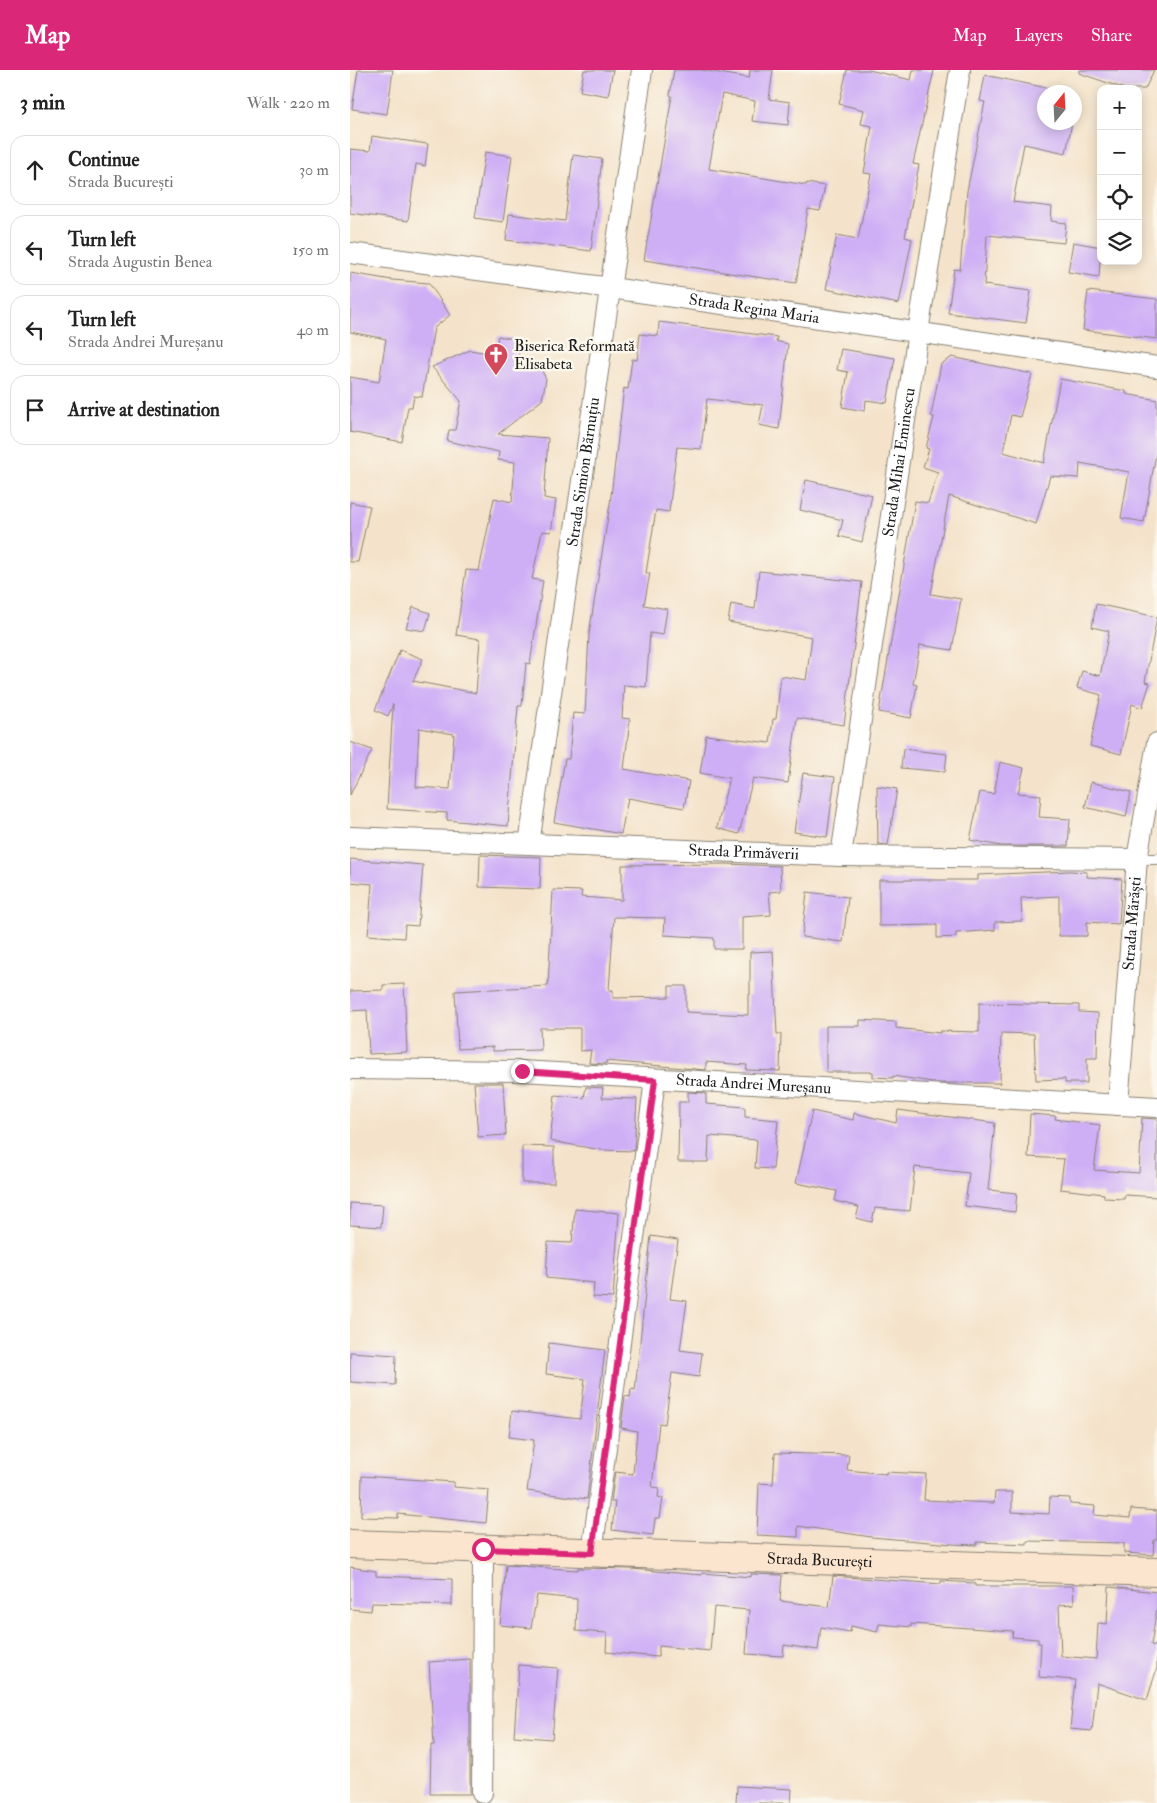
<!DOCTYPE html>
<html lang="en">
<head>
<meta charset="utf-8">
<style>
	:root { --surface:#fff; --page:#f2f2f2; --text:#222; --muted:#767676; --line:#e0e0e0; --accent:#db2777 }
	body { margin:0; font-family:"IM FELL Double Pica",serif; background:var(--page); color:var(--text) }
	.controls { position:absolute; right:15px; top:15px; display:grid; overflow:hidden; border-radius:10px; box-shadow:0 2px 12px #0003 }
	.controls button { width:45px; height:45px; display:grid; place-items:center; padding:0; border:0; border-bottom:1px solid var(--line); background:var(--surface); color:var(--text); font:25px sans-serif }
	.compass { position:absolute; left:687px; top:15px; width:45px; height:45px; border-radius:50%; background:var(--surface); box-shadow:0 2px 12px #0003; rotate:18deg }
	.stop { position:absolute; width:15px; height:15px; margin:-11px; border:4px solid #db2777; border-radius:50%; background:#fff }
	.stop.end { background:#db2777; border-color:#fff; box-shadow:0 1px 5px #0008 }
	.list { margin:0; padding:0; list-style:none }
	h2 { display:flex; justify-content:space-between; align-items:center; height:65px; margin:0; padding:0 20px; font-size:21px }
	h2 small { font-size:16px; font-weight:400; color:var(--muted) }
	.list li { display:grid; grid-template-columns:32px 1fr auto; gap:15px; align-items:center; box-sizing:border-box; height:70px; margin:0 10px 10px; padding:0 10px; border:1px solid var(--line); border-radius:15px }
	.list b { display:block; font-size:19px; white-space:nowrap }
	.list p { margin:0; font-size:16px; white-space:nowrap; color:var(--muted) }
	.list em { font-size:16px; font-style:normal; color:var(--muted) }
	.icon { flex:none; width:28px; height:28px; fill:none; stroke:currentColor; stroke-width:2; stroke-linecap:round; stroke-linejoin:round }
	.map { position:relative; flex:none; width:807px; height:1733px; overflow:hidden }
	header { display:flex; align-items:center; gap:30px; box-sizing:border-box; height:70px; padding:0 25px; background:var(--accent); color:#fff }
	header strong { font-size:24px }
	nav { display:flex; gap:28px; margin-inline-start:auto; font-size:18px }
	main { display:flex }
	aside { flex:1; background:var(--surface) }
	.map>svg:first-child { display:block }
	.building { fill:#ceaff6; fill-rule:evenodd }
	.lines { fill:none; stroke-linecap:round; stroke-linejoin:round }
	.service-casing { stroke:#888073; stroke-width:12 }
	.minor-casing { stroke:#888073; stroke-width:22 }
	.secondary-casing { stroke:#888073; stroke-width:30 }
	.service { stroke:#fff; stroke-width:10 }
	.minor { stroke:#fff; stroke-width:20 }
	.secondary { stroke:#fce5cf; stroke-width:28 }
	.route { stroke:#db2777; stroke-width:6 }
	.labels { text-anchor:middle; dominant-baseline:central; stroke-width:5; stroke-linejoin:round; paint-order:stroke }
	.street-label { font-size:16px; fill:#1c1c1c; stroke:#fbf7ec }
	.poi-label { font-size:16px; fill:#1c1c1c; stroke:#fbf7ec; text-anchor:start }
</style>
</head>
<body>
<header>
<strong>Map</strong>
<nav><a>Map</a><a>Layers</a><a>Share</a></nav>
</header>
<main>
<aside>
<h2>3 min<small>Walk · 220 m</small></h2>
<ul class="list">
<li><svg class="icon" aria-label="ahead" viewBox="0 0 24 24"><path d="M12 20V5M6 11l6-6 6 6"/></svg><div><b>Continue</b><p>Strada București</p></div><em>30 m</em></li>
<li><svg class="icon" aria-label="left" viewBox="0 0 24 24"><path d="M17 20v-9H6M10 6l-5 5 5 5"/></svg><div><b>Turn left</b><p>Strada Augustin Benea</p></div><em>150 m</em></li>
<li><svg class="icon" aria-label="left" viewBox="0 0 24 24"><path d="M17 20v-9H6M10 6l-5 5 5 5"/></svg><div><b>Turn left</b><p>Strada Andrei Mureșanu</p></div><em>40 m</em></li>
<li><svg class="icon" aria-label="arrive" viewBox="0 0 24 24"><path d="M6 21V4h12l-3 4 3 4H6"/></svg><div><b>Arrive at destination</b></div></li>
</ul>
</aside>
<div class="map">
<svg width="807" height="1733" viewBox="0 0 807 1733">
	<rect width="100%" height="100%" fill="#fbf7ec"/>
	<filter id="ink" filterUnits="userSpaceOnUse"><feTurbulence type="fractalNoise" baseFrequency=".02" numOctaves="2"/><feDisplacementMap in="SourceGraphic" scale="10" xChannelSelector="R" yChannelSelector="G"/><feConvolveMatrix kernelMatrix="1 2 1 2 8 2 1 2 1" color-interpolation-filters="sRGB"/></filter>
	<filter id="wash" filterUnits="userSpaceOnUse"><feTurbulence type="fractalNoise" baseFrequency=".0096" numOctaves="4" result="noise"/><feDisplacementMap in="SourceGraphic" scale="20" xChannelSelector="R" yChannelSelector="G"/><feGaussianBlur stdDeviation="1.12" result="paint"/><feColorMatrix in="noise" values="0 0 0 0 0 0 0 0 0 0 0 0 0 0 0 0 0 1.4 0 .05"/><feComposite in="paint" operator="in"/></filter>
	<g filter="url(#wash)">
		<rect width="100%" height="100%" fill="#f4e3ca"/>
		<g id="blocks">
			<path class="building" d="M 8,0 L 43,0 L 37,44 L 2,39 Z
				M 234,0 L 263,0 L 258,26 L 230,21 Z
				M 324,0 L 351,0 L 399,8 L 400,0 L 423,0 L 419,29 L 440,32 L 438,55 L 402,51 L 405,31 L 372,24 L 359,99 L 456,115 L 457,113 L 475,116 L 470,141 L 458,139 L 446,213 L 294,190 L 322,26 L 320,25 Z
				M 497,0 L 519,0 L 561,10 L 563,0 L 584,0 L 563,94 L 569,95 L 555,167 L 562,169 L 549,234 L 476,219 L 487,165 L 508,169 L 521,104 L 514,103 L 522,56 L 511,54 L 514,40 L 489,34 Z
				M 729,0 L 804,0 L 795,19 L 775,19 L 729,3 Z
				M 635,5 L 716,22 L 694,22 L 694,52 L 722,52 L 716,83 L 674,74 L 663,132 L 702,137 L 701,151 L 716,153 L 714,173 L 637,165 L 634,215 L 681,221 L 676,253 L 598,243 L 604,199 L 610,200 L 617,121 L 635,32 L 630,31 Z
				M 22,66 L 78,74 L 75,96 L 66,94 L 58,151 L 0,143 L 0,79 L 20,81 Z
				M 135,82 L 162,86 L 153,152 L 125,148 Z
				M 223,85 L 252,89 L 241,181 L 156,170 L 159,144 L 215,151 Z
				M 723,172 L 751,177 L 749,207 L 718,202 Z
				M 0,203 L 42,210 L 79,213 L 100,245 L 84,258 L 72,327 L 64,326 L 62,337 L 58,337 L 52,372 L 0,362 L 0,307 L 29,312 L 36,269 L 0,262 Z
				M 738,221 L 807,229 L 807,269 L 733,260 Z
				M 309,252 L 427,267 L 426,271 L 438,274 L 429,359 L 409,355 L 413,335 L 357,329 L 351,379 L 327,377 L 319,442 L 306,440 L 296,503 L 300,503 L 294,535 L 317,539 L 313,565 L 300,563 L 296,617 L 274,615 L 272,648 L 280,649 L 274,699 L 339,711 L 334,738 L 278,728 L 271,764 L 204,752 L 215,689 L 219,689 L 223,643 L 235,644 L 239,564 L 260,434 L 274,318 L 278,319 L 282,289 L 287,290 L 290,264 L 308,266 Z
				M 148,266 L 171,270 L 168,287 L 183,291 L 190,297 L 196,309 L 192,330 L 148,364 L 198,368 L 194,428 L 206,430 L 201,462 L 192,461 L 182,509 L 193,511 L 180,594 L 176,593 L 172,636 L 168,636 L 158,756 L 97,750 L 97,743 L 37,739 L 43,634 L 38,646 L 25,640 L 50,580 L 73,589 L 63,611 L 126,623 L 130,569 L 106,565 L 116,500 L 129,501 L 144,428 L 162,432 L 165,392 L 148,390 L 149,382 L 97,371 L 99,360 L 105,360 L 111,331 L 82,297 L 120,280 L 145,284 ZM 69,658 L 104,664 L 100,719 L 66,717 Z
				M 491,279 L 545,288 L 537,333 L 516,330 L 515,341 L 492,337 L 498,302 L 487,300 Z
				M 602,287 L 682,304 L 670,347 L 661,345 L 653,382 L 694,393 L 710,309 L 776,321 L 776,324 L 807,330 L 807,378 L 794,452 L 771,448 L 779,402 L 730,393 L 729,408 L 700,406 L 686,454 L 599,426 L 581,524 L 611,529 L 602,580 L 570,575 L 563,614 L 567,615 L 561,648 L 529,642 L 565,431 L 578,433 L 588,402 L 573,397 L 579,379 L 576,378 L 584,347 L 581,346 L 591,294 Z
				M 456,410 L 522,425 L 512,472 L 489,466 L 493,450 L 450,440 Z
				M 0,432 L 20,436 L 8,492 L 0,492 Z
				M 409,501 L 512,512 L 494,655 L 447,648 L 438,713 L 403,708 L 389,764 L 367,758 L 379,708 L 350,703 L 356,665 L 420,673 L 423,649 L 426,649 L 431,606 L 456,610 L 462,567 L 378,552 L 381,534 L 405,539 Z
				M 746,534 L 807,547 L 795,612 L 800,613 L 792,638 L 782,634 L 771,684 L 740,676 L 751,625 L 727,618 L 732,601 L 750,606 L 759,561 L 742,557 Z
				M 63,537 L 80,543 L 75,561 L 56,558 Z
				M 0,672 L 22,680 L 0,725 Z
				M 553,679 L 597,684 L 595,702 L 551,698 Z
				M 650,692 L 674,698 L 668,723 L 691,725 L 689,747 L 720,749 L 718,776 L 651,776 L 620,770 L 630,722 L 644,724 Z
				M 453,703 L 485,707 L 477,767 L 444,762 Z
				M 741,712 L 781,722 L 776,747 L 735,737 Z
				M 527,716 L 547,719 L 538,775 L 528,774 Z
				M 130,785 L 191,787 L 190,819 L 129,817 Z
				M 0,789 L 73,795 L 68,856 L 55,855 L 54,868 L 18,865 L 22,814 L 0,812 Z
				M 375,794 L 430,796 L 431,821 L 419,822 L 421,845 L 392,847 L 392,879 L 364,879 L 364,868 L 314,865 L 315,848 L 264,847 L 259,920 L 263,920 L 263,928 L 319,927 L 319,916 L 336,916 L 336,942 L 398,945 L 398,925 L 400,925 L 400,882 L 423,881 L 427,964 L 431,964 L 430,1001 L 396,1000 L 397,995 L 356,992 L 356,1000 L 256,991 L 256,994 L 239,993 L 241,980 L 230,981 L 230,958 L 190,958 L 191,980 L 143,981 L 143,977 L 108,979 L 105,921 L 198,916 L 203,820 L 232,821 L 231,827 L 272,830 L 272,795 Z
				M 719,801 L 737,802 L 737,807 L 772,809 L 769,854 L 737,852 L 737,866 L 709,866 L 709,826 L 671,828 L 672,851 L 645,852 L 645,860 L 606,863 L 606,867 L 587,868 L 587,855 L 529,856 L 529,810 L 628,810 L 628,805 Z
				M 457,822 L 498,827 L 493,872 L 452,867 Z
				M 54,914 L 57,982 L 19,984 L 17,940 L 0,941 L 0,921 L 33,920 L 33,915 Z
				M 629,933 L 729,935 L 729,942 L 748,943 L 747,988 L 737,988 L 737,1013 L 715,1013 L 715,1009 L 686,1010 L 684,964 L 651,963 L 650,1013 L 589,1013 L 543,1006 L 543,1008 L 523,1007 L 523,1002 L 476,1002 L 476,956 L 510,956 L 510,950 L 546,952 L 546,958 L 590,963 L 590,961 L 629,962 Z
				M 124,1013 L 153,1013 L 156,1065 L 128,1067 Z
				M 236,1017 L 253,1018 L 252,1028 L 287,1029 L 284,1081 L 251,1080 L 200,1071 L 205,1025 L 234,1028 Z
				M 338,1022 L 356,1023 L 356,1034 L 395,1037 L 395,1047 L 428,1050 L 423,1099 L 405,1098 L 407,1070 L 359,1066 L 358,1092 L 328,1092 L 329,1032 L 338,1032 Z
				M 548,1040 L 645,1053 L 638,1120 L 667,1123 L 665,1142 L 615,1136 L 619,1103 L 565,1097 L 560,1141 L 525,1138 L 522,1152 L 506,1148 L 509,1137 L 485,1131 L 487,1121 L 446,1113 L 462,1041 L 503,1050 L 504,1043 L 546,1053 Z
				M 680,1044 L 706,1046 L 705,1049 L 750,1055 L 744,1100 L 789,1103 L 792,1048 L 807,1049 L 807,1127 L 775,1125 L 774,1129 L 754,1128 L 754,1124 L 710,1119 L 714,1089 L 678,1087 Z
				M 172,1076 L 204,1077 L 204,1113 L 172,1113 Z
				M 0,1133 L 33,1135 L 31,1157 L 0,1155 Z
				M 225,1139 L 269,1143 L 263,1228 L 243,1227 L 244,1213 L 196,1208 L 198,1172 L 222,1173 Z
				M 301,1166 L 328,1170 L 320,1229 L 337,1231 L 330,1280 L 352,1283 L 349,1307 L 322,1303 L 315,1354 L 309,1353 L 302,1417 L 309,1418 L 308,1427 L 313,1428 L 310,1448 L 305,1448 L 303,1465 L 262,1460 L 265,1432 L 261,1432 L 265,1402 L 283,1404 L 287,1361 L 271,1358 L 275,1326 L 280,1327 L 281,1319 L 285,1320 Z
				M 199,1273 L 255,1280 L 237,1429 L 177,1421 L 184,1370 L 159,1367 L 162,1341 L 230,1349 L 235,1309 L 196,1304 Z
				M 0,1282 L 46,1285 L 45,1315 L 0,1312 Z
				M 425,1383 L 499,1385 L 497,1400 L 536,1404 L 536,1402 L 576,1404 L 574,1430 L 644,1433 L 645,1422 L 662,1422 L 662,1442 L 699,1444 L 700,1427 L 720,1428 L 720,1434 L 745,1436 L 744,1445 L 780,1448 L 781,1439 L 807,1441 L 807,1470 L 804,1470 L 803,1485 L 774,1483 L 774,1473 L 677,1471 L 677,1474 L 627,1472 L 627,1475 L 602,1474 L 521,1467 L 448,1456 L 448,1467 L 407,1465 L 409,1413 L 423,1414 Z
				M 12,1406 L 104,1412 L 104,1417 L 139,1420 L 136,1453 L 48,1444 L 48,1448 L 11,1447 Z
				M 156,1495 L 228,1500 L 228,1498 L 282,1499 L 352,1505 L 352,1503 L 401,1507 L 401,1504 L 432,1505 L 430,1531 L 479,1537 L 483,1506 L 591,1514 L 591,1511 L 625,1513 L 625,1516 L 723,1516 L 724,1534 L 709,1535 L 711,1586 L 746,1589 L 748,1553 L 757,1554 L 759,1517 L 807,1522 L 807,1538 L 801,1575 L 807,1576 L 807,1598 L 797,1630 L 747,1613 L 742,1661 L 720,1659 L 725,1610 L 689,1607 L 691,1573 L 688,1573 L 688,1569 L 662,1567 L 663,1561 L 561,1554 L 561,1557 L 529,1554 L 527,1562 L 501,1556 L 500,1562 L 471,1557 L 468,1580 L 434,1575 L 433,1586 L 396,1584 L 399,1540 L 364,1537 L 360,1581 L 309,1576 L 308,1587 L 256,1582 L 257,1563 L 226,1561 L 227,1529 L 187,1525 L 181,1558 L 150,1555 Z
				M 0,1497 L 26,1501 L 26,1506 L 102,1509 L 102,1535 L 22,1533 L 21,1541 L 0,1539 Z
				M 120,1589 L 120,1724 L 80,1724 L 81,1675 L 84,1675 L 79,1592 Z
				M 169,1595 L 208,1598 L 202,1669 L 164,1666 Z
				M 387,1716 L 442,1719 L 441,1733 L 386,1733 Z"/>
		</g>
	</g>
	<g filter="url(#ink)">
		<use href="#blocks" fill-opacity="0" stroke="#888073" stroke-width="1"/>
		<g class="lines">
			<defs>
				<path id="service" d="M 787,789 L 807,789"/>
				<g id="minor">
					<path id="s1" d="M 0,183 L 261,218 L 807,297"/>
					<path id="s2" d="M 0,767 L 491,786 L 787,789"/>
					<path id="s3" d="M 179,774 L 292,0"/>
					<path id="s4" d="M 491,786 L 568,262 L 610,0"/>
					<path id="s5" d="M 0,999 L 171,1001 L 807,1037"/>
					<path id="s6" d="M 768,1035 L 787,789 L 807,673"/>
					<path d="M 242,1483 L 305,1010"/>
					<path d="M 132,1723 L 133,1479"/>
				</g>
				<g id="secondary">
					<path id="s7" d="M 0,1474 L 807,1502"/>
				</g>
			</defs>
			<use href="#service" class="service-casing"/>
			<use href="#minor" class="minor-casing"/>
			<use href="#secondary" class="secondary-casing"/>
			<use href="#service" class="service"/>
			<use href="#minor" class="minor"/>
			<use href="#secondary" class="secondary"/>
		</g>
	</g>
	<g class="lines" filter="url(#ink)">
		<path class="route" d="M 133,1479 L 242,1483 L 305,1010 L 172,1001"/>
	</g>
	<defs>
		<symbol id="church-pin" viewBox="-11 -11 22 30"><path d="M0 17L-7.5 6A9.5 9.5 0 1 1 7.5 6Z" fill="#d1495b" stroke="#fbf7ec"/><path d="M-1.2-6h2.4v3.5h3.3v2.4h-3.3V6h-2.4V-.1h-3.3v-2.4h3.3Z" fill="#fff"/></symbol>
	</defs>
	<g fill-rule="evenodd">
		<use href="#church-pin" x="132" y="271" width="28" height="38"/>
	</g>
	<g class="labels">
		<g class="street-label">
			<text stroke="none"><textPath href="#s1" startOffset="408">Strada Regina Maria</textPath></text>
			<text stroke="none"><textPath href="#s4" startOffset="398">Strada Mihai Eminescu</textPath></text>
			<text stroke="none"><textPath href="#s3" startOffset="376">Strada Simion Bărnuțiu</textPath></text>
			<text stroke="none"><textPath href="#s2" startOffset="394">Strada Primăverii</textPath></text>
			<text stroke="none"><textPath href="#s6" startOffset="182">Strada Mărăști</textPath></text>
			<text stroke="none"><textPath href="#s5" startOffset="404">Strada Andrei Mureșanu</textPath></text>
			<text stroke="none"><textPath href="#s7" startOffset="470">Strada București</textPath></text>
		</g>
		<g class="poi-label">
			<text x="164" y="276">Biserica Reformată<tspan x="164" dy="18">Elisabeta</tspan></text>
		</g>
	</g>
</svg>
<div class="controls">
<button>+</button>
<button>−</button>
<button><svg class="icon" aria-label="locate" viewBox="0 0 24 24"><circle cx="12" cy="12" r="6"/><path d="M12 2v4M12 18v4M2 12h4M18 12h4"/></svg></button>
<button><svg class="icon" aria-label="layers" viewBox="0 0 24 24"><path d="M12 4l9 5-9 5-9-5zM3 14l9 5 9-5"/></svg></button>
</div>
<svg class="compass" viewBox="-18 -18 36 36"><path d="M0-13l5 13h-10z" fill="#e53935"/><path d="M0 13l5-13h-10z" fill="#767676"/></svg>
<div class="stop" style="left:133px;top:1479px"></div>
<div class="stop end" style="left:172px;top:1001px"></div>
</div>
</main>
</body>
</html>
